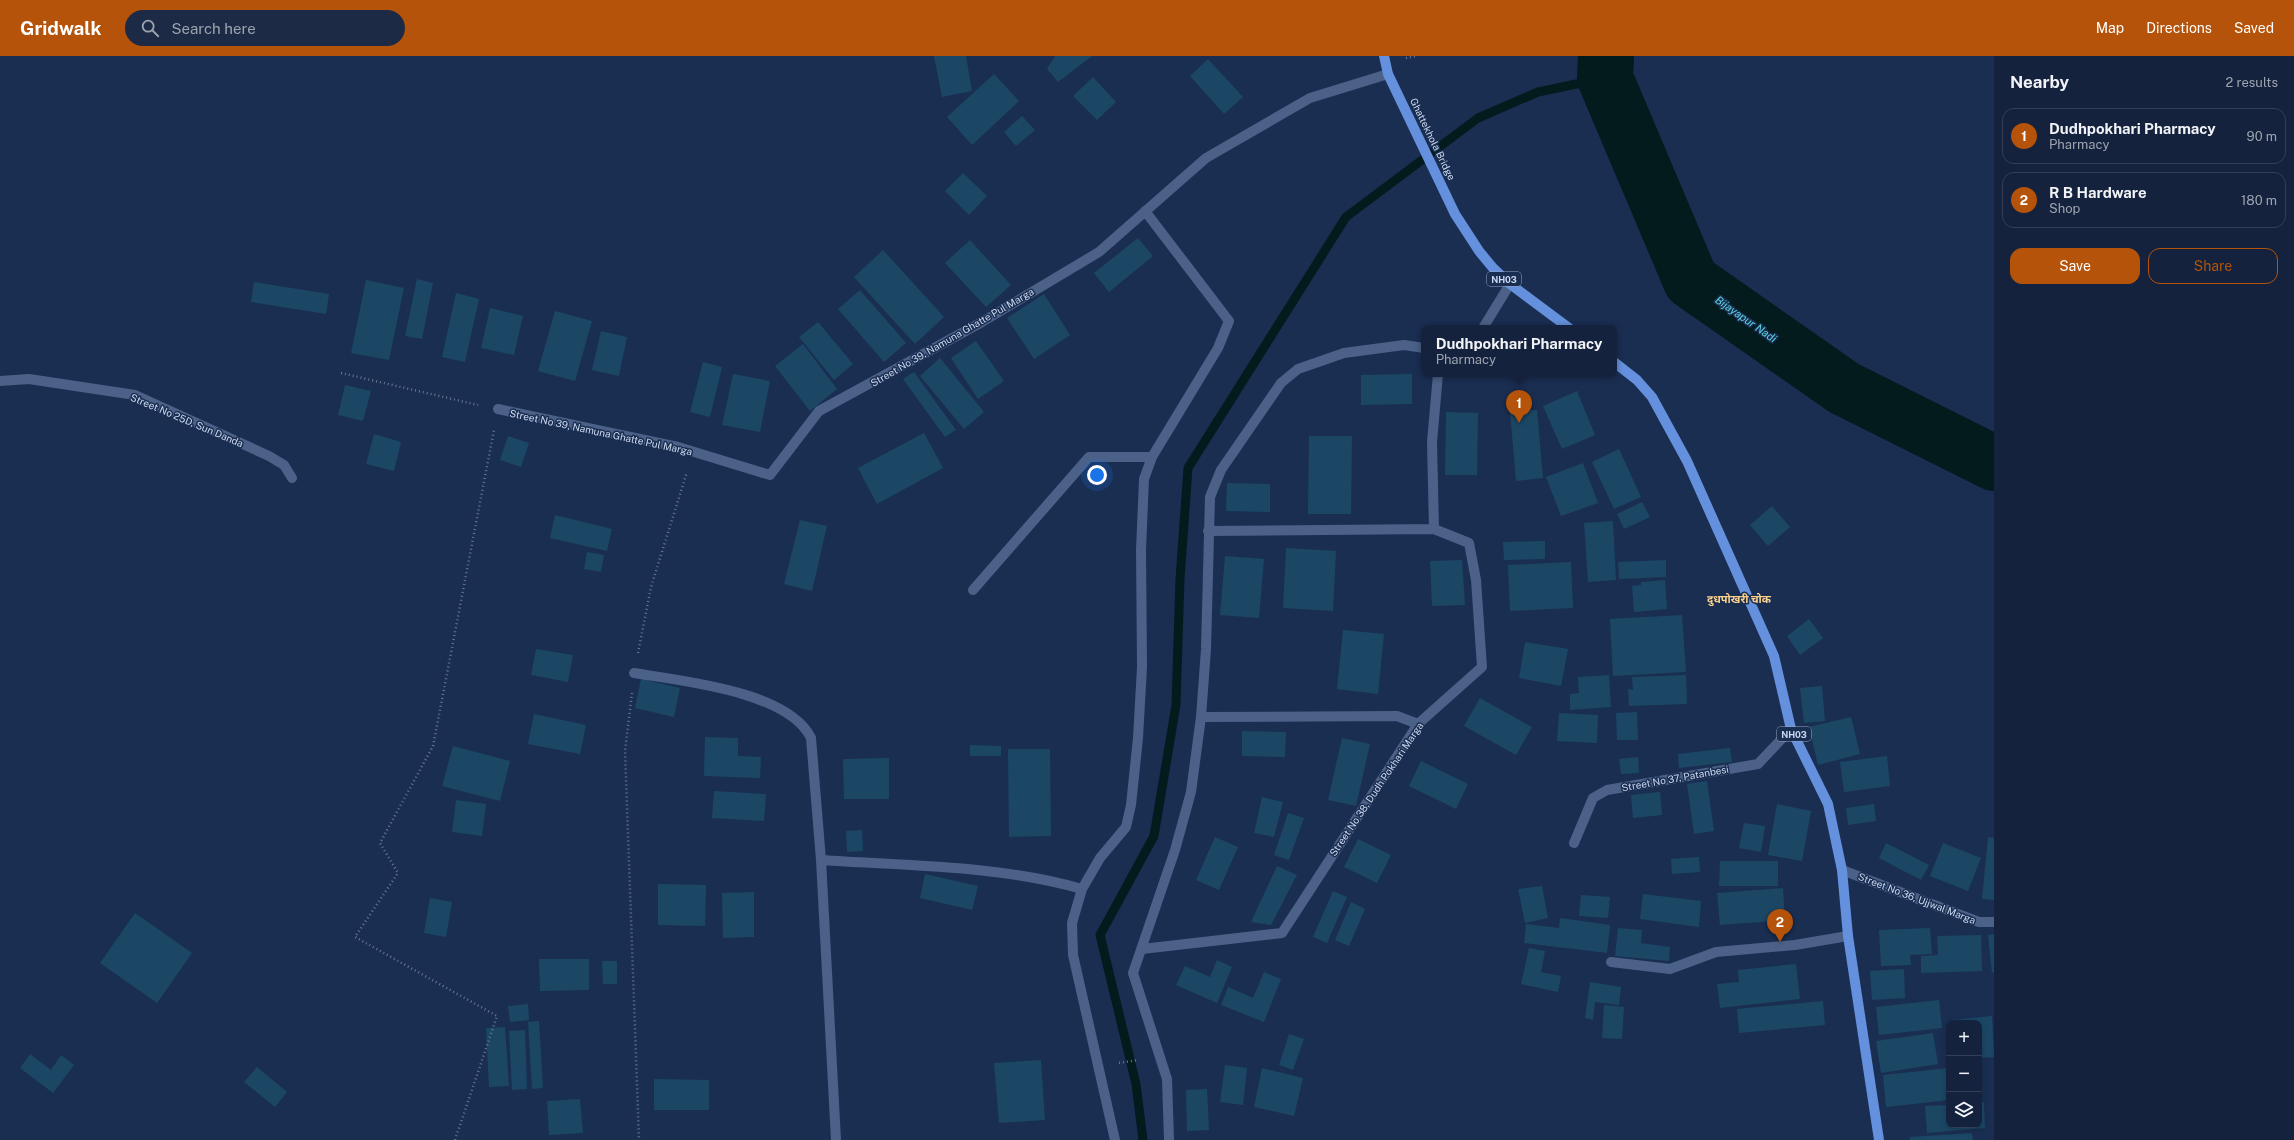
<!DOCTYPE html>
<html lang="en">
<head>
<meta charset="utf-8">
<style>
	:root { --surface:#14223e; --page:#1d2a45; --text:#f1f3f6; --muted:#9da4b0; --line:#333f58; --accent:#b45309 }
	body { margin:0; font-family:"Public Sans","Noto Sans Devanagari",sans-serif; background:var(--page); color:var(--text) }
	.controls { position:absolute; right:12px; bottom:12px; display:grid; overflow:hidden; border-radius:8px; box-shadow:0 2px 6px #0003 }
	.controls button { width:36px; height:36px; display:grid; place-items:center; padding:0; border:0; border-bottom:1px solid var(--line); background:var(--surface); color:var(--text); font:20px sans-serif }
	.you { position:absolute; left:1097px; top:419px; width:14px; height:14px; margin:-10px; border:3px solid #fff; border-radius:50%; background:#1a73e8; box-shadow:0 0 0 6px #1a73e833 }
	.badge { display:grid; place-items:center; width:26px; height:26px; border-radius:50%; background:var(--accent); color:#fff; font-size:13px; font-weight:700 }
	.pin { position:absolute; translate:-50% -33px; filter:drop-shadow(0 1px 2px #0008) }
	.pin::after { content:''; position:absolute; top:21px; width:14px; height:12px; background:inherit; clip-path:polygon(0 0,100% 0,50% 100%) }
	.popup { position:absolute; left:1421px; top:269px; width:196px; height:52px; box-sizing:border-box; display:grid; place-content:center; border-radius:8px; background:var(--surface); filter:drop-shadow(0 1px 3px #0005); font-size:13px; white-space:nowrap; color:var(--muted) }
	.popup b { font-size:15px; color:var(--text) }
	.popup::after { content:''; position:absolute; left:50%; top:100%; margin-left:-8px; border:8px solid transparent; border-top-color:var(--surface) }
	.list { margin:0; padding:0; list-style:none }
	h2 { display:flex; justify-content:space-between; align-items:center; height:52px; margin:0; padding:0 16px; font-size:17px }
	h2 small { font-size:13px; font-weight:400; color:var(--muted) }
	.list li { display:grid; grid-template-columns:26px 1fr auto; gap:12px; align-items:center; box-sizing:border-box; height:56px; margin:0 8px 8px; padding:0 8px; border:1px solid var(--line); border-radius:12px }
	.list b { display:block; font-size:15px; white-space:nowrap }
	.list p { margin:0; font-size:13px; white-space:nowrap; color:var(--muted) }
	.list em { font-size:13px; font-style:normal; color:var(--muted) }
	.actions { display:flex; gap:8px; padding:12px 16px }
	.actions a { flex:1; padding:9px 0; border:1px solid var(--accent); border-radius:12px; text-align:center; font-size:14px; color:var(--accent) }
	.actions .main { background:var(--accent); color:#fff }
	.icon { flex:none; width:22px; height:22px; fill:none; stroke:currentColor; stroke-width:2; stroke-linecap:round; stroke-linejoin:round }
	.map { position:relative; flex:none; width:1994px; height:1084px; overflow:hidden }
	header { display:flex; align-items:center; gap:24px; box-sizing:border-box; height:56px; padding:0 20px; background:var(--accent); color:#fff }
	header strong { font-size:19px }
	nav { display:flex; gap:22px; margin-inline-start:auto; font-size:14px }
	.search { width:280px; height:36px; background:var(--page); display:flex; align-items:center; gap:10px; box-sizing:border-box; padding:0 14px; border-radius:22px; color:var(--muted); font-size:15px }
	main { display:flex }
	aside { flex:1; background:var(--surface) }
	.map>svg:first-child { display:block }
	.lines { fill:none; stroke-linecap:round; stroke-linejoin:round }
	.stream { stroke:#041b1d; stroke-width:9 }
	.river { stroke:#041b1d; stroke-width:56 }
	.building { fill:#1b4765 }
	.path { stroke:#657795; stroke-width:2.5; stroke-dasharray:1 3; stroke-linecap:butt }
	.minor { stroke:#4b6187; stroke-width:10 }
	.primary { stroke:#6490dd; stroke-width:10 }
	.labels { text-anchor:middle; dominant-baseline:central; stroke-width:3; stroke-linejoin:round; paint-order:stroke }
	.shield { fill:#1a2e52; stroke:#96a6c1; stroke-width:1 }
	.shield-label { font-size:9px; font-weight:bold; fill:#cbd9f0 }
	.street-label { font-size:10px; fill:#cbd9f0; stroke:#1a2e52 }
	.water-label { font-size:11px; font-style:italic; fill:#5dd4dc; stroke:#1a2e52 }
	.neighbourhood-label { font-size:11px; font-weight:bold; fill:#fbd28b; stroke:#1a2e52 }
</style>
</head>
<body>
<header>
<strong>Gridwalk</strong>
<div class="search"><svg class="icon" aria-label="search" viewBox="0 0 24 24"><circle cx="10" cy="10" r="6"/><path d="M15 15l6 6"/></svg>Search here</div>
<nav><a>Map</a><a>Directions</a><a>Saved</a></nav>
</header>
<main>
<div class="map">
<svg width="1994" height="1084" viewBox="0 0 1994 1084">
	<rect width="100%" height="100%" fill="#1a2e52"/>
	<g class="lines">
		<path class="stream" d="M 1143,1084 L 1136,1028 L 1100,879 L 1154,780 L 1176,649 L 1180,523 L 1188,412 L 1346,161 L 1478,62 L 1538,36 L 1605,22"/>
		<path class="river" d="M 1606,0 L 1605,22 L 1691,225 L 1844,332 L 1994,407"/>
	</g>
	<path class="building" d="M 934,0 L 966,0 L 972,35 L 942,41 Z
		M 1055,0 L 1092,0 L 1058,26 L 1047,13 Z
		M 1208,3 L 1243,41 L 1224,58 L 1190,20 Z
		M 994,18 L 1019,45 L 972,89 L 947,61 Z
		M 1093,21 L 1116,46 L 1097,64 L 1073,40 Z
		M 1022,60 L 1035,74 L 1016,90 L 1004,76 Z
		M 963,117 L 987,140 L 969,159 L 945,135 Z
		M 1138,182 L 1153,200 L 1109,236 L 1094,217 Z
		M 970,184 L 1011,229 L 986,251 L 945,207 Z
		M 883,194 L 944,261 L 915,288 L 854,221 Z
		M 417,223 L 433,227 L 422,283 L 405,280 Z
		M 366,224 L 404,232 L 389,304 L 351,297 Z
		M 254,226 L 329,238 L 326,258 L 251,246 Z
		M 860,234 L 906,287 L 884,306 L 838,253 Z
		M 456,237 L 479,243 L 465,306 L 442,301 Z
		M 1044,238 L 1070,279 L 1034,303 L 1007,262 Z
		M 490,252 L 523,260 L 514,299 L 481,292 Z
		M 555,255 L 592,265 L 575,325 L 538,315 Z
		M 818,266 L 853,308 L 834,324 L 799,281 Z
		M 601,275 L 627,281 L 619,320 L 592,314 Z
		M 976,285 L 1004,325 L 978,343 L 951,302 Z
		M 803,288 L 837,333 L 810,355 L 775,310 Z
		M 940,302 L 984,356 L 964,373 L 920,320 Z
		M 703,306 L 722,311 L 710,361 L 690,356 Z
		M 914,316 L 956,374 L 945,381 L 903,323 Z
		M 733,318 L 770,325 L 760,376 L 722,369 Z
		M 1412,318 L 1412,348 L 1361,349 L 1361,319 Z
		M 345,329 L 371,335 L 363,365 L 338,359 Z
		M 1577,335 L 1595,379 L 1562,393 L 1543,350 Z
		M 1537,354 L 1543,422 L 1516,425 L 1510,356 Z
		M 1446,356 L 1478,357 L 1477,419 L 1445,419 Z
		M 924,377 L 943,412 L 877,448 L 858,412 Z
		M 374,378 L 401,386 L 394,415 L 366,408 Z
		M 508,380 L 529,387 L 521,411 L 500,404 Z
		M 1309,380 L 1352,380 L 1351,458 L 1308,458 Z
		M 1619,393 L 1641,441 L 1614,453 L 1592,406 Z
		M 1583,407 L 1598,447 L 1561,460 L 1546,421 Z
		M 1227,427 L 1270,428 L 1270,456 L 1226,455 Z
		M 1642,446 L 1650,461 L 1624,473 L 1617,458 Z
		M 1772,450 L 1790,471 L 1768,490 L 1750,469 Z
		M 555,459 L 612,473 L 607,495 L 550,482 Z
		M 800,464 L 827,470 L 812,535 L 784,528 Z
		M 1613,465 L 1616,524 L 1588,526 L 1584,467 Z
		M 1545,485 L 1545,503 L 1504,504 L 1503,486 Z
		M 1286,492 L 1336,495 L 1333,555 L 1283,552 Z
		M 587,496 L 604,499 L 601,516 L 584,513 Z
		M 1225,500 L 1264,503 L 1259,562 L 1220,559 Z
		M 1462,504 L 1465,549 L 1432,550 L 1430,505 Z
		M 1666,504 L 1666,521 L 1619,523 L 1618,506 Z
		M 1571,506 L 1573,552 L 1510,555 L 1508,509 Z
		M 1665,524 L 1667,553 L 1634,556 L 1632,530 L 1641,529 L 1641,526 Z
		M 1682,559 L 1686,616 L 1613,620 L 1610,563 Z
		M 1809,563 L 1823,582 L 1800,599 L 1787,580 Z
		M 1343,574 L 1384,578 L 1378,638 L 1337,633 Z
		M 1525,586 L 1568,593 L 1561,630 L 1519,622 Z
		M 536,593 L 573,599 L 568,626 L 531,619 Z
		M 1609,619 L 1611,651 L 1570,654 L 1570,638 L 1579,637 L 1578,621 Z
		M 1686,619 L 1687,648 L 1629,650 L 1628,633 L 1633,634 L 1632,621 Z
		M 641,623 L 680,632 L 674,661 L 635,652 Z
		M 1822,630 L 1825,665 L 1804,667 L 1800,632 Z
		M 1480,642 L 1532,671 L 1516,699 L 1464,670 Z
		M 1637,656 L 1638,684 L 1617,684 L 1616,657 Z
		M 1559,657 L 1598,659 L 1597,687 L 1557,685 Z
		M 534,658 L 586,669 L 580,698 L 528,688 Z
		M 1851,661 L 1860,698 L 1818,709 L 1809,671 Z
		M 1242,675 L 1286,676 L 1285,701 L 1242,700 Z
		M 705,681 L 738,682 L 738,700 L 761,701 L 760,722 L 704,720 Z
		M 1342,682 L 1370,688 L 1356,750 L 1328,744 Z
		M 970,689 L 1001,690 L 1001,700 L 970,700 Z
		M 453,690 L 510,705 L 500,745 L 442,730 Z
		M 1730,692 L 1732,706 L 1679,712 L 1678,698 Z
		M 1008,693 L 1050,693 L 1051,780 L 1009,781 Z
		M 1887,700 L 1890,730 L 1844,736 L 1840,706 Z
		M 1638,701 L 1639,717 L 1621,718 L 1619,703 Z
		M 889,702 L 889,743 L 844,743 L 843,703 Z
		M 1421,705 L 1468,728 L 1456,753 L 1409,730 Z
		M 1707,725 L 1714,775 L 1694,778 L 1687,728 Z
		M 714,735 L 766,738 L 764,765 L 712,762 Z
		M 1660,736 L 1662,759 L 1633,762 L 1631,739 Z
		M 1262,741 L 1283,746 L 1274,781 L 1254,777 Z
		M 456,744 L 486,748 L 482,780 L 452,776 Z
		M 1777,748 L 1811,755 L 1802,805 L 1768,799 Z
		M 1874,748 L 1876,765 L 1848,769 L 1846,752 Z
		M 1288,757 L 1304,762 L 1289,804 L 1274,799 Z
		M 1744,767 L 1765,770 L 1761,796 L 1739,792 Z
		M 862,774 L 863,795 L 847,796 L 846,775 Z
		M 1215,781 L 1238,791 L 1219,834 L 1196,824 Z
		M 1988,781 L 1994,782 L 1994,844 L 1982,843 Z
		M 1358,783 L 1391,799 L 1377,827 L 1344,811 Z
		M 1886,787 L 1929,809 L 1921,824 L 1879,802 Z
		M 1943,787 L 1981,802 L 1968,835 L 1930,820 Z
		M 1699,801 L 1700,816 L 1672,818 L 1671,803 Z
		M 1720,805 L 1778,805 L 1778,830 L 1719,830 Z
		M 1277,810 L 1297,819 L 1271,869 L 1251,866 Z
		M 925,818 L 978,830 L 972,854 L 920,842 Z
		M 658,828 L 706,829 L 705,870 L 658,869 Z
		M 1542,830 L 1548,862 L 1525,867 L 1518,833 Z
		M 1783,832 L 1785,864 L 1720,869 L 1717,837 Z
		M 1333,835 L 1347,841 L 1327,887 L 1313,881 Z
		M 754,836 L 754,881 L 723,882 L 722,837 Z
		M 1643,838 L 1701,845 L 1699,871 L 1640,863 Z
		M 1581,839 L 1610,841 L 1608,862 L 1579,860 Z
		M 430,842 L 452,846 L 446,881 L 424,877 Z
		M 1351,846 L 1365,853 L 1349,890 L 1335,884 Z
		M 135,857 L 192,897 L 157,947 L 100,907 Z
		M 1560,862 L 1610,869 L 1607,897 L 1524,887 L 1526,868 L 1559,872 Z
		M 1618,872 L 1642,874 L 1641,887 L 1670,891 L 1669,905 L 1615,900 Z
		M 1930,872 L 1932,898 L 1910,899 L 1911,909 L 1881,910 L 1879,874 Z
		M 1994,878 L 1994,916 L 1992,917 L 1988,879 Z
		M 1981,879 L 1982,915 L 1921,917 L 1921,900 L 1938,899 L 1937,880 Z
		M 1529,892 L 1545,895 L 1541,916 L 1561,920 L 1558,936 L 1521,928 Z
		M 539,903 L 589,903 L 589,934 L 540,935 Z
		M 1217,904 L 1232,911 L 1217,947 L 1176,929 L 1185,910 L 1210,921 Z
		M 602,905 L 617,905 L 617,928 L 603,928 Z
		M 1796,908 L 1800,943 L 1720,952 L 1717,928 L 1739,926 L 1738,914 Z
		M 1904,913 L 1905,942 L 1872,944 L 1870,915 Z
		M 1264,916 L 1281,923 L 1264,966 L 1221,949 L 1228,931 L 1253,942 Z
		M 1590,926 L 1621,931 L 1619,949 L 1595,946 L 1593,964 L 1585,962 Z
		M 1939,944 L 1942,972 L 1879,979 L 1876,951 Z
		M 1823,945 L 1825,969 L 1739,977 L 1737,953 Z
		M 528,948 L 529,964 L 510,966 L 508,950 Z
		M 1604,949 L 1624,951 L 1622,983 L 1602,982 Z
		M 1992,960 L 1994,1001 L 1979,1002 L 1979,967 L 1952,967 L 1952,964 Z
		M 539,965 L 543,1032 L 532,1033 L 528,966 Z
		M 505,971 L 509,1030 L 489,1031 L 486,972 Z
		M 525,974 L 527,1033 L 512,1034 L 509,975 Z
		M 1933,977 L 1938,1008 L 1881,1017 L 1876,985 Z
		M 1289,978 L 1304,983 L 1293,1014 L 1279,1009 Z
		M 30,998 L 51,1014 L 61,999 L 74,1009 L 53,1037 L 20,1012 Z
		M 1041,1004 L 1045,1064 L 999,1067 L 994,1007 Z
		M 1225,1009 L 1247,1012 L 1243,1049 L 1220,1046 Z
		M 257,1011 L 287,1036 L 275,1051 L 244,1026 Z
		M 1262,1012 L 1303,1022 L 1294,1060 L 1254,1051 Z
		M 1949,1012 L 1949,1044 L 1886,1051 L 1883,1019 Z
		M 654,1023 L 709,1024 L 709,1054 L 654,1054 Z
		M 1207,1033 L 1209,1074 L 1187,1075 L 1186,1034 Z
		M 580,1043 L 583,1077 L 549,1079 L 547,1045 Z
		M 1979,1046 L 1984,1046 L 1985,1072 L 1927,1077 L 1925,1050 L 1949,1049 L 1949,1069 L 1979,1069 Z
		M 1972,1077 L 1973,1084 L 1910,1084 L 1910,1081 Z"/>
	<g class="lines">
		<path class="path" d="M 1406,2 L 1416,0
			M 341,317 L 478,349
			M 638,597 L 651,531 L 687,416
			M 632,637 L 625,695 L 639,1084
			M 1119,1007 L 1138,1004
			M 455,1084 L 497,960 L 355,881 L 398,817 L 380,787 L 433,690 L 494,374"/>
		<path class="minor" d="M 1483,272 L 1510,228
			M 0,325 L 29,323 L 135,339 L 269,400 L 284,409 L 292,422
			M 498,353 L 678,391 L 770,419 L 819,355 L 982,266 L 1099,196 L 1206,102 L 1310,42 L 1388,18
			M 1208,475 L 1434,473
			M 973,534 L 1089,401 L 1152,401
			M 634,617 C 681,625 788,635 811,682 L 821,804 L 836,1084
			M 1201,661 L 1397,660 L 1418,668
			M 1574,787 L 1593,742 L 1607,734 L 1758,708 L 1791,673
			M 821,804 C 908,810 998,809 1082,833
			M 1842,814 L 1979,866 L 1994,866
			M 1142,893 L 1282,877 L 1418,668 L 1482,611 L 1476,524 L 1469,487 L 1434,473 L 1432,386 L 1438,318
			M 1611,906 L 1670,913 L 1716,896 L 1795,889 L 1848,880
			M 1115,1084 L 1073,899 L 1072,867 L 1082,833 L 1100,802 L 1126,771 L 1131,749 L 1138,682 L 1142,611 L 1141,494 L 1144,423 L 1152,401 L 1218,292 L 1229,265 L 1145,155
			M 1169,1084 L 1167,1023 L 1133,917 L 1175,794 L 1191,736 L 1201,661 L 1206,593 L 1210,441 L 1221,414 L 1281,327 L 1298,313 L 1344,297 L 1404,289 L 1424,292"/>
		<path class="primary" d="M 1384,0 L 1388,18 L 1455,158 L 1479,195 L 1493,212 L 1510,228 L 1569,272
			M 1614,306 L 1637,324 L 1652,341 L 1687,405 L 1774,600 L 1791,673 L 1828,748 L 1842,814 L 1848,880 L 1879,1084"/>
	</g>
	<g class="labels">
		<g class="shield">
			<rect x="1487" y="216" width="34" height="14" rx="3"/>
			<rect x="1777" y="671" width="34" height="14" rx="3"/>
		</g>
		<g class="shield-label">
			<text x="1504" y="223">NH03</text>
			<text x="1794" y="678">NH03</text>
		</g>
		<g class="street-label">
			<text transform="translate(1433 83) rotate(64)">Ghattekhola Bridge</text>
			<text transform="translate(952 281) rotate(-30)">Street No 39, Namuna Ghatte Pul Marga</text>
			<text transform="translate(187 364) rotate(23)">Street No 25D, Sun Danda</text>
			<text transform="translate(601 376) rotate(12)">Street No 39, Namuna Ghatte Pul Marga</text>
			<text transform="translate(1675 722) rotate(-10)">Street No 37, Patanbesi</text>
			<text transform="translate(1376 733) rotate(-56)">Street No 38, Dudh Pokhari Marga</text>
			<text transform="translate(1917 842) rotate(21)">Street No 36, Ujjwal Marga</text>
		</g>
		<g class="water-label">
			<text transform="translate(1746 263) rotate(35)">Bijayapur Nadi</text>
		</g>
		<g class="neighbourhood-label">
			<text x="1739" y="543">दुधपोखरी चोक</text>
		</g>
	</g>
</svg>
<div class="controls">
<button>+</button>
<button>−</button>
<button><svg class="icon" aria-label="layers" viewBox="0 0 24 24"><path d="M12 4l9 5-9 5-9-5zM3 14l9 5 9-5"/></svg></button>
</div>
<div class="you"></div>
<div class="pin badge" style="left:1519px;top:367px">1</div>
<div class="popup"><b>Dudhpokhari Pharmacy</b>Pharmacy</div>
<div class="pin badge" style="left:1780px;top:886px">2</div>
</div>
<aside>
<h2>Nearby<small>2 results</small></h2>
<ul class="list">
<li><span class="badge">1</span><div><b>Dudhpokhari Pharmacy</b><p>Pharmacy</p></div><em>90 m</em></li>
<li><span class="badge">2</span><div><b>R B Hardware</b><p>Shop</p></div><em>180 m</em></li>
</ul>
<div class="actions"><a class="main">Save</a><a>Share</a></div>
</aside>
</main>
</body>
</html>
